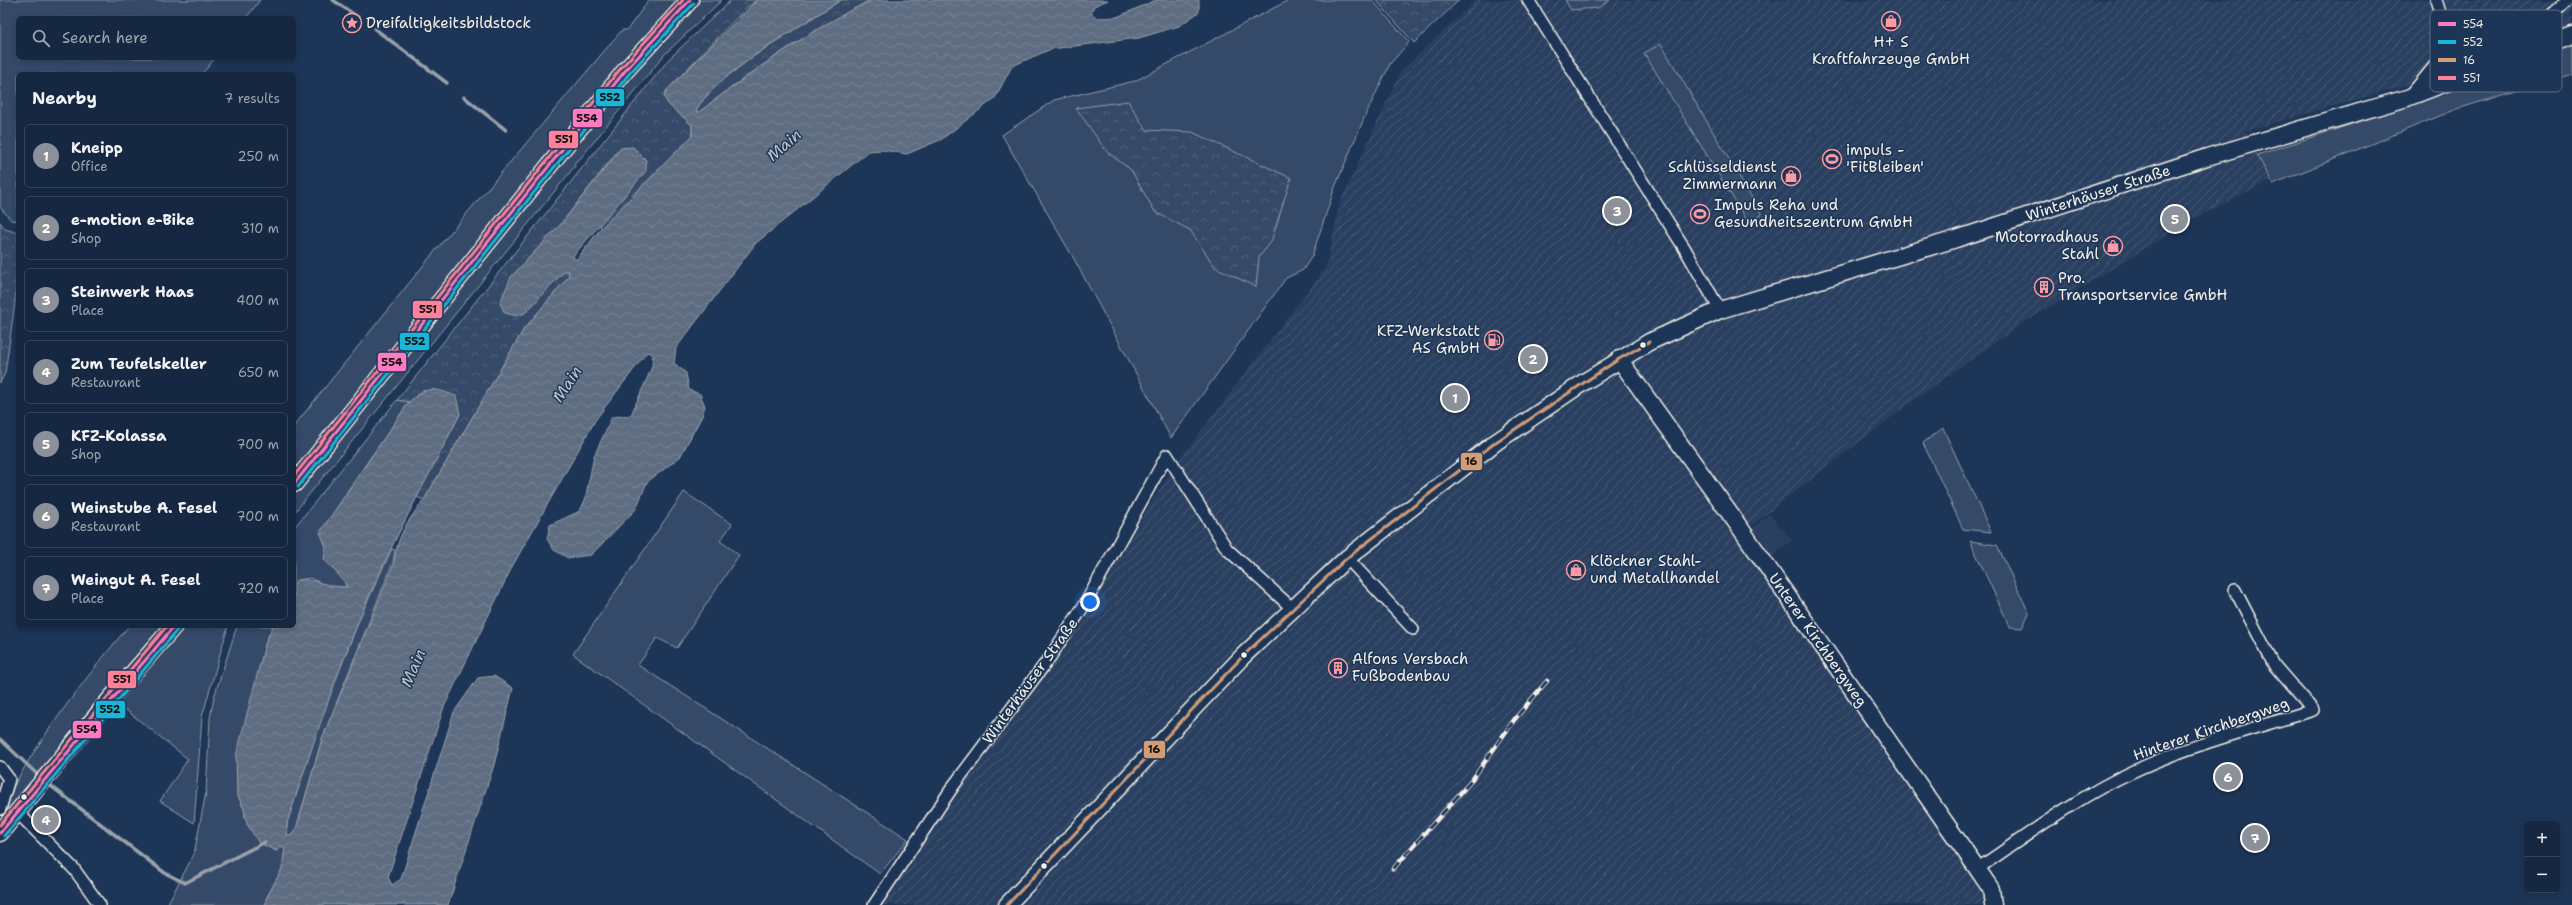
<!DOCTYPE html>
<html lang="en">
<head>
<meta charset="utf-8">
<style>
	:root { --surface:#162841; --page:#23344c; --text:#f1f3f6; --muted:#9ea6b1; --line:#35445a; --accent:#8c9099 }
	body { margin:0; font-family:"Shantell Sans",sans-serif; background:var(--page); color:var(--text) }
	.controls { position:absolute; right:12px; bottom:12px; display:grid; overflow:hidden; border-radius:6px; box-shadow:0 2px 6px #0003 }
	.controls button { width:36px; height:36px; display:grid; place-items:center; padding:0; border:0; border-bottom:1px solid var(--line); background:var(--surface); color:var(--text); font:20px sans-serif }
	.you { position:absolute; left:1090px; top:602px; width:14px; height:14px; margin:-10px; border:3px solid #fff; border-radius:50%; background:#1a73e8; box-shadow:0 0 0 6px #1a73e833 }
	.badge { display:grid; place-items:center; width:26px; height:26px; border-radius:50%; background:var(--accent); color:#fff; font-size:13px; font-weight:700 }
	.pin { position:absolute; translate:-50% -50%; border:2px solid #fff; box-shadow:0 1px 4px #0006 }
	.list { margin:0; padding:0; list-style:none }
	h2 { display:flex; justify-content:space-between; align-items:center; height:52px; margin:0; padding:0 16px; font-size:17px }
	h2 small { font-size:13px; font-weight:400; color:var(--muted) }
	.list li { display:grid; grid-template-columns:26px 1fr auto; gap:12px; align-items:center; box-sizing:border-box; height:64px; margin:0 8px 8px; padding:0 8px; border:1px solid var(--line); border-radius:6px }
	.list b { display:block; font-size:15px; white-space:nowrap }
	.list p { margin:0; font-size:13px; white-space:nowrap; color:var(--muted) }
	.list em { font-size:13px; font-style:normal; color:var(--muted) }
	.icon { flex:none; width:22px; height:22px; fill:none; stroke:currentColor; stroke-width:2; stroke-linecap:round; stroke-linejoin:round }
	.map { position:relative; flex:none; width:2572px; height:905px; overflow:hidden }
	.search { position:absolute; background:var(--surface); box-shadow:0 2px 6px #0003; left:16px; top:16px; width:280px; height:44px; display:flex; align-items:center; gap:10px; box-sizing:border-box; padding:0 14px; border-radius:6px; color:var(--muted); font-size:15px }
	.panel { position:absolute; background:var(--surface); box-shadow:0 2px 6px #0003; left:16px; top:72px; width:280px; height:556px; border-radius:6px }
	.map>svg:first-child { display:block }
	.built { fill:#2a4060 }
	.industrial { fill:url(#industrial-furrows) }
	.green { fill:#354a67; stroke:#949ea8 }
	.forest { fill:url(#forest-crowns); stroke:#949ea8 }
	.water { fill:url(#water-waves); stroke:#9aa2ab }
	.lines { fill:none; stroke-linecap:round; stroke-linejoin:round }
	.stream { stroke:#9aa2ab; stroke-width:3.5 }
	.street-casing { stroke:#f4f1e8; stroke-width:14 }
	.secondary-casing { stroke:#f4f1e8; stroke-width:19 }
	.street { stroke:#1d3557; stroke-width:11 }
	.secondary { stroke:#1d3557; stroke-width:16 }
	.rail-casing { stroke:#f4f1e8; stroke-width:4.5 }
	.rail { stroke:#1d3557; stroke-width:3; stroke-dasharray:9; stroke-linecap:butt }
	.bus-1-casing { stroke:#1d3557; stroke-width:6 }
	.bus-2-casing { stroke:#1d3557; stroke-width:6 }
	.bus-3-casing { stroke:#1d3557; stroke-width:6 }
	.bus-4-casing { stroke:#1d3557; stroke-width:6 }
	.bus-1 { stroke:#fe7ac1; stroke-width:3 }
	.bus-2 { stroke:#1ab6d8; stroke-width:3 }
	.bus-3 { stroke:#d39c74; stroke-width:3 }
	.bus-4 { stroke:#ff8098; stroke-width:3 }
	.bus-dot { fill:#f4f1e8; stroke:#1d3557; stroke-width:1.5 }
	.labels { text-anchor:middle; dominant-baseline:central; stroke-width:3; stroke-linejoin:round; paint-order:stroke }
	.poi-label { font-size:15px; fill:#f4f1e8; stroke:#1d3557; text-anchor:start }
	.street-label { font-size:15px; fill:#f4f1e8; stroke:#1d3557 }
	.water-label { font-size:16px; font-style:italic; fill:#c0c3c4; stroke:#1d3557 }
	.key { fill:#1d3557; stroke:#5e6d82; stroke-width:1 }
	.key-label { font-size:11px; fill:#f4f1e8 }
	.line-badge { stroke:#1d3557; stroke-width:1.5 }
	.pale-badge-label { font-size:11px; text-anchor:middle; font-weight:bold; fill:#111 }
</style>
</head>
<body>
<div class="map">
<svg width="2572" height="905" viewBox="0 0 2572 905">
	<defs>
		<pattern id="industrial-furrows" width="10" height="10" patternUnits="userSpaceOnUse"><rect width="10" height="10" fill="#2a4060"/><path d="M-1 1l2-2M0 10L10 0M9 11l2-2" fill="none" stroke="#4a5c77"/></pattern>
		<pattern id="forest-crowns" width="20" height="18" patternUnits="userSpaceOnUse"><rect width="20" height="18" fill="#354a67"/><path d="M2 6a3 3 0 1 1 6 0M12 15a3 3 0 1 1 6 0" fill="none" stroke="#53657d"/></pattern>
		<pattern id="water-waves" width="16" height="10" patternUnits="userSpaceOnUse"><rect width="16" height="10" fill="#5e6d82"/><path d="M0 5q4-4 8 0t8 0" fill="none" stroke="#768294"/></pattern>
	</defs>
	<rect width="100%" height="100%" fill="#1d3557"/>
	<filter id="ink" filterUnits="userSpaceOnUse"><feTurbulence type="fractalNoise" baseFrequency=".025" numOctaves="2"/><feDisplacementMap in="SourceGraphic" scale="8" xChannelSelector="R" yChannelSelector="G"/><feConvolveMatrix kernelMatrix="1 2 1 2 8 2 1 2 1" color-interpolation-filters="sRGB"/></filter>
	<g filter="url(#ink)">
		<path class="built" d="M 1769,514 L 1792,540 L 1743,582 L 1721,556 Z"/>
		<path class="industrial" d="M 1476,0 L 2572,0 L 2572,27 L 2407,85 L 2246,131 L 2270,181 L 2190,221 L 2017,327 L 1906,406 L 1743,532 L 1993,905 L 874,905 L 1053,662 L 1172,469 L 1326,267 L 1340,202 L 1401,71 Z"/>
		<path class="green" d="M 0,0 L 260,0 L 246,18 L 18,18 L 18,58 L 215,58 L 202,74 L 18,74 L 18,221 L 11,220 L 0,207 Z
			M 649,0 L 683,0 L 294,477 L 294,426 L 435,251 L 622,30 L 627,30 Z
			M 700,0 L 722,0 L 665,54 L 579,160 L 577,160 L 574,164 L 575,166 L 294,513 L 294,493 L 629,76 L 674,25 Z
			M 1289,0 L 1372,0 L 1409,42 L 1390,64 L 1365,116 L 1335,187 L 1312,256 L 1303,270 L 1286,278 L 1171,438 L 1074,259 L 1002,135 L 1054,100 L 1135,81 Z
			M 1565,0 L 1610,0 L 1598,8 L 1571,10 Z
			M 2572,43 L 2572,74 L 2457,109 L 2273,184 L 2257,155 L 2380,115 Z
			M 1661,44 L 1762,215 L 1748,222 L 1644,53 Z
			M 397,400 L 409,402 L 346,493 L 339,573 L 347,587 L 329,587 L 310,578 L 298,580 L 294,585 L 294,528 Z
			M 1943,428 L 1991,532 L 1963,529 L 1923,443 Z
			M 684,492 L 732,524 L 720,541 L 739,555 L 677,648 L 657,638 L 638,665 L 908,839 L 880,874 L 573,654 Z
			M 1970,541 L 1997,545 L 2029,613 L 2022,628 L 2010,627 Z
			M 392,549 L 395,550 L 393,562 L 322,739 L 297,826 L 291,836 L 287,836 L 287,823 L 322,716 L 361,615 Z
			M 129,626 L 169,626 L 2,823 C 0,784 102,657 129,626 Z
			M 182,626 L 228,626 L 202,717 L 194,823 L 160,801 L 188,759 L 116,702 Z
			M 237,626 L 273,626 L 266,641 L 237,757 L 237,794 L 244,809 L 245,817 L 266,845 L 276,851 L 280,846 L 285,848 L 282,869 L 266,899 L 266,905 L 167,905 L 194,854 L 206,792 L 210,718 L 214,697 Z"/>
		<path class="forest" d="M 731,0 L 757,0 L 746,8 L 667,90 L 664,96 L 668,104 L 692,125 L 692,136 L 601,228 L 600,225 L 620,148 L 560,225 L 511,277 L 525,313 L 564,271 L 569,271 L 569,276 L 524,329 L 424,500 L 417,497 L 460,414 L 423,390 L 409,402 L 397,400 L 669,59 Z
			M 841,0 L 871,0 C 810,30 752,71 699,112 L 695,112 C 712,77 805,23 841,0 Z
			M 1376,0 L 1459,0 L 1414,43 Z
			M 1128,101 L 1146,130 L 1192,132 L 1291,178 L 1271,242 L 1259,257 L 1256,287 L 1215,267 L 1190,230 L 1155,212 L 1131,170 L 1107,152 L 1076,108 Z
			M 0,222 L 5,229 L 18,233 L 15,302 L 5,373 L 0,383 Z"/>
		<path class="water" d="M 757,0 L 841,0 C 808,21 707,79 696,112 L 699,112 C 753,71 810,30 871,0 L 1108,0 L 1094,6 L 1091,12 L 1097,18 L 1117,17 L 1156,0 L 1199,0 L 1199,12 L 1179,26 L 1139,38 L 1051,49 L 1012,66 L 995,98 L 942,139 L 907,154 L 883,150 L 869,151 L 756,243 L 676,348 L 674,363 L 686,373 L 689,390 L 700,394 L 705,406 L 702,416 L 680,457 L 647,482 L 636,509 L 591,555 L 568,558 L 554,550 L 547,539 L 550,525 L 580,511 L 585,500 L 594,456 L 612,417 L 631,415 L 652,367 L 653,354 L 647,352 L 596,419 L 513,565 L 444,707 L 388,877 L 392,885 L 401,879 L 454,712 L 478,678 L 494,676 L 513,688 L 494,765 L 448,905 L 266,905 L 266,899 L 282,869 L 285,848 L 280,846 L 277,851 L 259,843 L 247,824 L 244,809 L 237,794 L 236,756 L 266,641 L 273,626 L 294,626 L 294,585 L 297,580 C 316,578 327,588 347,587 L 345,582 L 324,559 L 326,547 L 320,532 L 409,402 C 428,385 433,388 456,396 L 460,414 C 426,481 390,545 361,615 C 333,683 310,753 287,823 L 287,835 L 291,836 L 297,826 L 322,739 L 394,564 C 396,538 408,520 424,500 L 524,329 L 569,276 L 569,271 L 564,271 L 525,313 L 517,316 L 505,313 L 500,303 L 511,277 L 560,225 L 621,148 L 633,147 L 646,160 L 646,171 L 573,256 L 574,259 L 577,259 L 601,228 L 692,136 L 692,125 L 668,104 L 664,96 L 667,90 Z"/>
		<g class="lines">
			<path class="stream" d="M 333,0 L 359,18
				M 375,29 L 447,83
				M 464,97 L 506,130
				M 0,739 L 41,778
				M 47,783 L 165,873 L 185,883 L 265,842"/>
			<defs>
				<path id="street" d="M 1528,0 L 1685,249 L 1720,310
					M 2442,57 L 2450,59 L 2549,17 L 2568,0
					M 2409,97 L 2442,57 L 2441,16 L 2436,0
					M 1347,558 L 1413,629
					M 0,767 L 9,779 L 0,809
					M 18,813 L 74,869 L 100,905
					M 1977,869 C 2027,836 2077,797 2132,772 C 2189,745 2253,729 2313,710 L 2274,665 L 2235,590
					M 874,905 L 954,785 L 1048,660 L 1085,604 L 1167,455 L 1227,549 L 1293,609"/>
				<path id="secondary" d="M 1619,359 L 1743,532 L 1974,864 L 1991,889 L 1993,905
					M 294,484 L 625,71 L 690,0
					M 0,833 L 107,703 L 174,626
					M 1007,905 L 1243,656 L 1347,558 L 1496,442 L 1584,382 L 1649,342 L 1720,310 L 1956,239 L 2207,157 L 2407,98 L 2572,34"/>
			</defs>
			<use href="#street" class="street-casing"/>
			<use href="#secondary" class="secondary-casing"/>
			<use href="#street" class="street"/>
			<use href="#secondary" class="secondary"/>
			<defs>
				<path id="rail" d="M 1393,869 L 1472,780 L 1514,720 L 1547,681"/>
			</defs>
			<use href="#rail" class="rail-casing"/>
			<use href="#rail" class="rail"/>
			<defs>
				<path id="bus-1" d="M 294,484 L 625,71 L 690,0
					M 0,833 L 174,626"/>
				<path id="bus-2" d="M 298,487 L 629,74 L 694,3
					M 4,836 L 178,629"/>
				<path id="bus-3" d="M 1007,905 L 1243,656 L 1347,558 L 1496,442 L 1619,359 L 1649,342"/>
				<path id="bus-4" d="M 294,476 L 621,68 L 683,0
					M 0,825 L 167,626"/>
			</defs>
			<use href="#bus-1" class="bus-1-casing"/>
			<use href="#bus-2" class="bus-2-casing"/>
			<use href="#bus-3" class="bus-3-casing"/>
			<use href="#bus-4" class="bus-4-casing"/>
			<use href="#bus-1" class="bus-1"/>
			<use href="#bus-2" class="bus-2"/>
			<use href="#bus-3" class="bus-3"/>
			<use href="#bus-4" class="bus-4"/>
		</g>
	</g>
	<defs>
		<symbol id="shop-ring" viewBox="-11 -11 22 22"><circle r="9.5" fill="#1d3557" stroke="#ff9aa2" stroke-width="1.5"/><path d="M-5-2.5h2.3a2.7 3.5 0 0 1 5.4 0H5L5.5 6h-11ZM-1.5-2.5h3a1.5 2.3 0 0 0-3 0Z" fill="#ff9aa2"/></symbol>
		<symbol id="sight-ring" viewBox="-11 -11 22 22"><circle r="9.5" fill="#1d3557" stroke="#ff9aa2" stroke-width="1.5"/><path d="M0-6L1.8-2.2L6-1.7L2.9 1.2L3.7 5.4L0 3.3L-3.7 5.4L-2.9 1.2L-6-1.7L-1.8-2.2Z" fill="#ff9aa2"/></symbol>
		<symbol id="stadium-ring" viewBox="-11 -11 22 22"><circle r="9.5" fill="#1d3557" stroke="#ff9aa2" stroke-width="1.5"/><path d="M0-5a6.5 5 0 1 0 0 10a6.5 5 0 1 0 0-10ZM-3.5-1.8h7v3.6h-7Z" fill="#ff9aa2"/></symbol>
		<symbol id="building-ring" viewBox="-11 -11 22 22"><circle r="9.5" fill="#1d3557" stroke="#ff9aa2" stroke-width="1.5"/><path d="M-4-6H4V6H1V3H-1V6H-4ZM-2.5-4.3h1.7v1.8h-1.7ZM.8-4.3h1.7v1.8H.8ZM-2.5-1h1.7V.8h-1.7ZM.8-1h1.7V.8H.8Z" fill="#ff9aa2"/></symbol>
		<symbol id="fuel-ring" viewBox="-11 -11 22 22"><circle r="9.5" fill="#1d3557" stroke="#ff9aa2" stroke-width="1.5"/><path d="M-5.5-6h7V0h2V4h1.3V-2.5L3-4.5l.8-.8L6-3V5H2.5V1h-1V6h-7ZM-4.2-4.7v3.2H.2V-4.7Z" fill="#ff9aa2"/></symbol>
	</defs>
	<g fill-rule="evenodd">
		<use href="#shop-ring" x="1880" y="10" width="22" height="22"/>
		<use href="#sight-ring" x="341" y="12" width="22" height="22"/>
		<use href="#stadium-ring" x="1821" y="148" width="22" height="22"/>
		<use href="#shop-ring" x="1780" y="165" width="22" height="22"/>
		<use href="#stadium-ring" x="1689" y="203" width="22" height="22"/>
		<use href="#shop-ring" x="2102" y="235" width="22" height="22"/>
		<use href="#building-ring" x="2033" y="276" width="22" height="22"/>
		<use href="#fuel-ring" x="1483" y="329" width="22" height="22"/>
		<use href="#shop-ring" x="1565" y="559" width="22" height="22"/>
		<use href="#building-ring" x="1327" y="657" width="22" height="22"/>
	</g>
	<g class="bus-dot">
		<circle cx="1643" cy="345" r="3.5"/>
		<circle cx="1244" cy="655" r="3.5"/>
		<circle cx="24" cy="797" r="3.5"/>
		<circle cx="1044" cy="866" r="3.5"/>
	</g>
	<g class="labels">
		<g class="poi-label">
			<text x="366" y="23">Dreifaltigkeitsbildstock</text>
			<text x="1891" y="42" text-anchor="middle">H+ S<tspan x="1891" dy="17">Kraftfahrzeuge GmbH</tspan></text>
			<text x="1846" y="150">impuls -<tspan x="1846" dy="17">'FitBleiben'</tspan></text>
			<text x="1777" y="167" text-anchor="end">Schlüsseldienst<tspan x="1777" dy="17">Zimmermann</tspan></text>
			<text x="1714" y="205">Impuls Reha und<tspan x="1714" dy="17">Gesundheitszentrum GmbH</tspan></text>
			<text x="2099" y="237" text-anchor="end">Motorradhaus<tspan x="2099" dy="17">Stahl</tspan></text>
			<text x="2058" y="278">Pro.<tspan x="2058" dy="17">Transportservice GmbH</tspan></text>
			<text x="1480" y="331" text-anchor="end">KFZ-Werkstatt<tspan x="1480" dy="17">AS GmbH</tspan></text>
			<text x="1590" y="561">Klöckner Stahl-<tspan x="1590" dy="17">und Metallhandel</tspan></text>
			<text x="1352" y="659">Alfons Versbach<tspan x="1352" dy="17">Fußbodenbau</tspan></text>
		</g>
		<g class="street-label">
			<text transform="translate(2098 193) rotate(-18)">Winterhäuser Straße</text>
			<text transform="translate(1818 640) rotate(55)">Unterer Kirchbergweg</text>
			<text transform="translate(1030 681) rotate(-54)">Winterhäuser Straße</text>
			<text transform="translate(2211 729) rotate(-19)">Hinterer Kirchbergweg</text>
		</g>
		<g class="water-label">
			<text transform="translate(784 145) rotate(-41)">Main</text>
			<text transform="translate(567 384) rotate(-57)">Main</text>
			<text transform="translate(413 668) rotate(-67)">Main</text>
		</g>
	</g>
	<rect x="2430" y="10" width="132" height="82" rx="6" class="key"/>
	<rect x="2438" y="22" width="18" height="4" fill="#fe7ac1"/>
	<rect x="2438" y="40" width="18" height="4" fill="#1ab6d8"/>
	<rect x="2438" y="58" width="18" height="4" fill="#d39c74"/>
	<rect x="2438" y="76" width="18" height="4" fill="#ff8098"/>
	<g class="key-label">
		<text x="2463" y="28">554</text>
		<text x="2463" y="46">552</text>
		<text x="2463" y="64">16</text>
		<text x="2463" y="82">551</text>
	</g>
	<g class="line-badge">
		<rect x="595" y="88" width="30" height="19" rx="4" fill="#1ab6d8"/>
		<rect x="572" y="108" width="31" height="20" rx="4" fill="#fe7ac1"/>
		<rect x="548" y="130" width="31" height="19" rx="4" fill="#ff8098"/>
		<rect x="412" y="300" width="31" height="19" rx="4" fill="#ff8098"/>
		<rect x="399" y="332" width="31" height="19" rx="4" fill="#1ab6d8"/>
		<rect x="377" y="352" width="30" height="20" rx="4" fill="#fe7ac1"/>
		<rect x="1460" y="452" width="23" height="19" rx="4" fill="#d39c74"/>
		<rect x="107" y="670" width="30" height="19" rx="4" fill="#ff8098"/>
		<rect x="95" y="700" width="31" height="19" rx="4" fill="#1ab6d8"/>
		<rect x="72" y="720" width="30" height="19" rx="4" fill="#fe7ac1"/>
		<rect x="1143" y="740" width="23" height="19" rx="4" fill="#d39c74"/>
	</g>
	<g class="pale-badge-label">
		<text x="610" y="101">552</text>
		<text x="587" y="122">554</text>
		<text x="564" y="143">551</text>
		<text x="428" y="313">551</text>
		<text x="415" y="345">552</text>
		<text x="392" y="366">554</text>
		<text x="1471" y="465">16</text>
		<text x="122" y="683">551</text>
		<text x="110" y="713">552</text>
		<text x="87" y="733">554</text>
		<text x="1154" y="753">16</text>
	</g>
</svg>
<div class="controls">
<button>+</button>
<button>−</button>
</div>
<div class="you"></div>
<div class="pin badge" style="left:1455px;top:398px">1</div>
<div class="pin badge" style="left:1533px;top:359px">2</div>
<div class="pin badge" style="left:1617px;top:211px">3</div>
<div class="pin badge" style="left:46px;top:820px">4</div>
<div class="pin badge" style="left:2175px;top:219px">5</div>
<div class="pin badge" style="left:2228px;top:777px">6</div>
<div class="pin badge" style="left:2255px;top:838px">7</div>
<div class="search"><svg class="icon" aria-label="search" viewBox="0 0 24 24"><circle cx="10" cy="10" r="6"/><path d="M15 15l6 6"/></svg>Search here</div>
<section class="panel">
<h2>Nearby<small>7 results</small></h2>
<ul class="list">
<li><span class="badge">1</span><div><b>Kneipp</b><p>Office</p></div><em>250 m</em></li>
<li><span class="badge">2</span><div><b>e-motion e-Bike</b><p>Shop</p></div><em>310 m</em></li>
<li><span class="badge">3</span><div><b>Steinwerk Haas</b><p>Place</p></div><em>400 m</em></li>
<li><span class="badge">4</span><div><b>Zum Teufelskeller</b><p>Restaurant</p></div><em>650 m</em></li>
<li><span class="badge">5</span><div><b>KFZ-Kolassa</b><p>Shop</p></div><em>700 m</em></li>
<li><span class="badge">6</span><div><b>Weinstube A. Fesel</b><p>Restaurant</p></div><em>700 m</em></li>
<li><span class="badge">7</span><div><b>Weingut A. Fesel</b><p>Place</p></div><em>720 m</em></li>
</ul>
</section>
</div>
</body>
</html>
